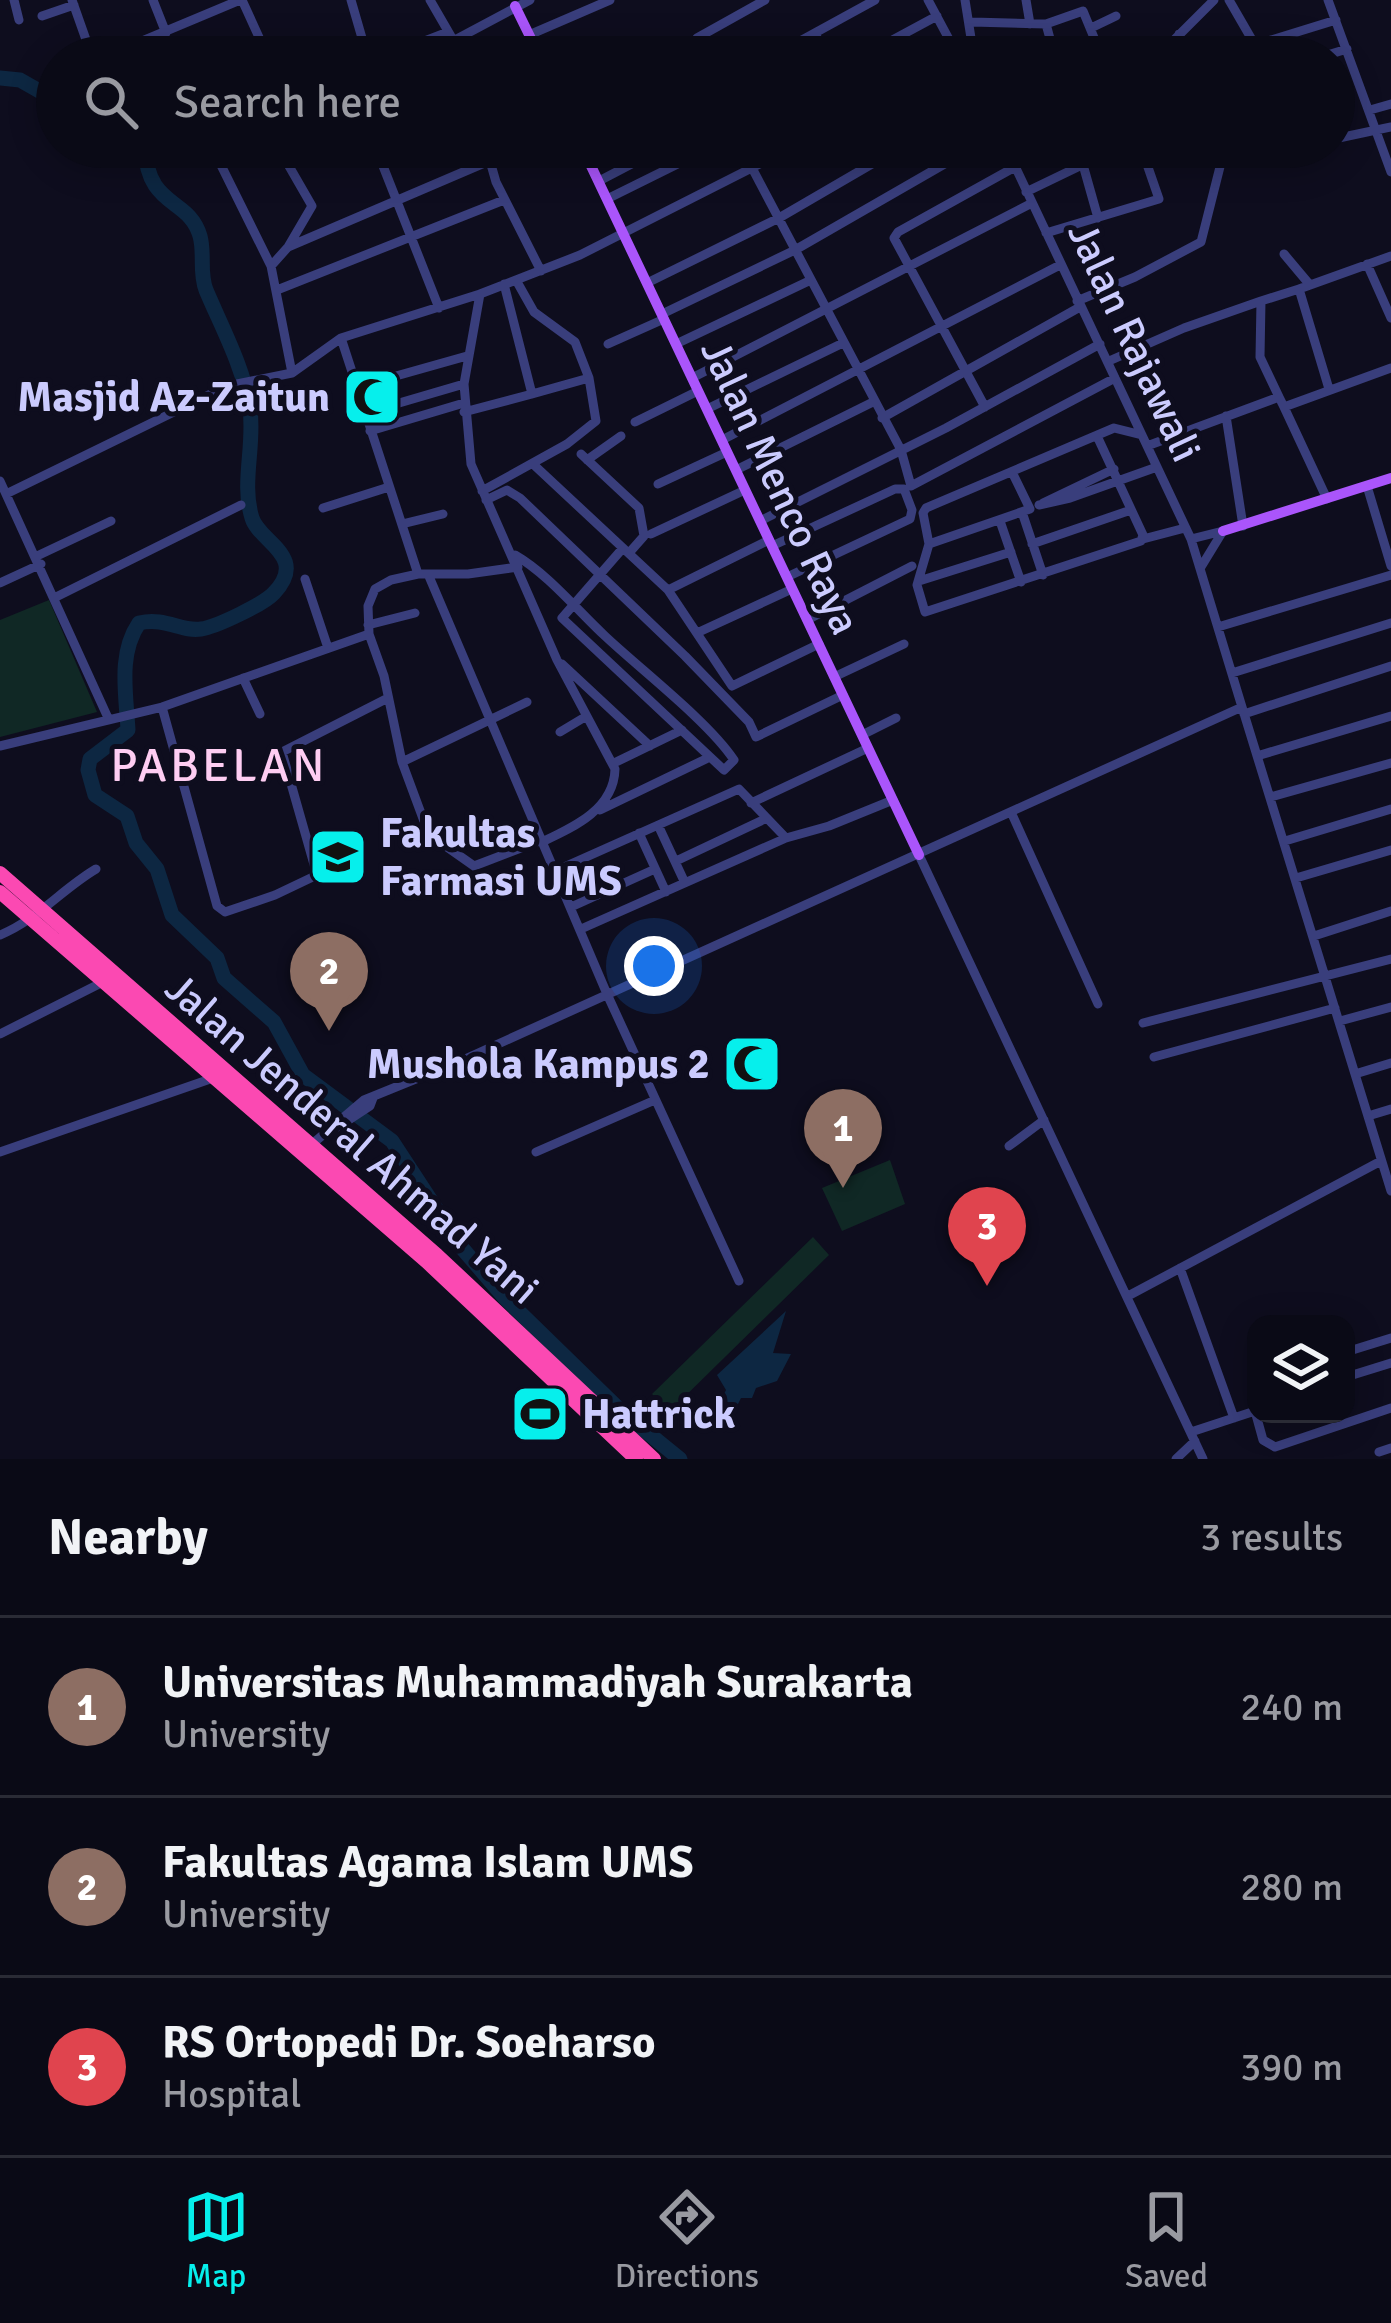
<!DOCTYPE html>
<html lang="en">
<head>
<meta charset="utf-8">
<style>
	:root { --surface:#0a0a16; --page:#181823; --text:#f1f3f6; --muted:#999aa1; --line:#2a2b35; --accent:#06efec }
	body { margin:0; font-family:Signika,sans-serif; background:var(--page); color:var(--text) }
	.controls { position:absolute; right:36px; bottom:36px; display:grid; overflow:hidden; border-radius:24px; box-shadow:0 6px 30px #0003 }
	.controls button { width:108px; height:108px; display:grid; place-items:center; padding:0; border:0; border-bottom:3px solid var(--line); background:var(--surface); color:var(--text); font:60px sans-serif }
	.you { position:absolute; left:654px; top:966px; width:42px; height:42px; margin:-30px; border:9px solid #fff; border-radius:50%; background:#1a73e8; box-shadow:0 0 0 18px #1a73e833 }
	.badge { display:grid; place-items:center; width:78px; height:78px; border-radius:50%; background:var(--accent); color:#fff; font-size:39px; font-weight:700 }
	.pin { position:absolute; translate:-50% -99px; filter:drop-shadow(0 3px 6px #0008) }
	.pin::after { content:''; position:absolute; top:63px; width:42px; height:36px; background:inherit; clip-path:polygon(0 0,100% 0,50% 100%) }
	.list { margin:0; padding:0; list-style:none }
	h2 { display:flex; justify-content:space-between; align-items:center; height:156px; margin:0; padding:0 48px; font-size:51px }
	h2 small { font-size:39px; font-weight:400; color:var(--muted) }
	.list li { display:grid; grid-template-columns:78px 1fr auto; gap:36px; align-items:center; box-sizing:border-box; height:180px; padding:0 48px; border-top:3px solid var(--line) }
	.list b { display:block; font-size:45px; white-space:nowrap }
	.list p { margin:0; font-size:39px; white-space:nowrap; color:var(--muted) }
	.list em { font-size:39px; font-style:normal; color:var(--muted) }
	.icon { flex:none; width:66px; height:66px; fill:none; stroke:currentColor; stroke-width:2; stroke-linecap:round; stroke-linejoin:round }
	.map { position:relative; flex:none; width:1391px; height:1459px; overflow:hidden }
	.search { position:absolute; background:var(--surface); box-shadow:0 6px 30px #0003; left:36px; right:36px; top:36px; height:132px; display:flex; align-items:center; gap:30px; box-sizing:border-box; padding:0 42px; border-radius:66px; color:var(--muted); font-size:45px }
	.sheet { height:696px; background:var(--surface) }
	nav { display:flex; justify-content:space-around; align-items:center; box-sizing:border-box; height:168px; border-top:3px solid var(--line); background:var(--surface); font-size:33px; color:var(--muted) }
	nav a { display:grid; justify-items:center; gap:6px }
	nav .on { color:var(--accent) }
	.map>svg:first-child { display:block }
	.green { fill:#102825 }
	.water { fill:#0d2742 }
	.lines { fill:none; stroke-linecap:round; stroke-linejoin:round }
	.river { stroke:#0d2742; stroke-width:15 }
	.minor { stroke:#393e7c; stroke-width:9 }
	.major { stroke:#aa55fb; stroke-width:10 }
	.highway { stroke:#fb49b2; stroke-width:14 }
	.labels { text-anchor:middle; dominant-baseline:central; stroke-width:10; stroke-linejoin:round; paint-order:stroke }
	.street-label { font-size:42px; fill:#cbcbfe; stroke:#0e0d1e }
	.poi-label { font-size:42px; font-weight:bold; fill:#cbcbfe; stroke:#0e0d1e; text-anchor:end }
	.quarter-label { font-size:48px; letter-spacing:3px; fill:#fecdf2; stroke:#0e0d1e }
</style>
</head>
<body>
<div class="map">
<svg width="1391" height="1459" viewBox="0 0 1391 1459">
	<rect width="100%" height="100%" fill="#0e0d1e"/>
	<path class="green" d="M 49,600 L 97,712 L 0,737 L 0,620 Z
		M 890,1160 L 905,1204 L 842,1231 L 822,1188 Z
		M 813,1237 L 829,1255 L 670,1411 L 652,1394 Z"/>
	<path class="water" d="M 786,1311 L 773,1353 L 791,1354 L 777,1381 L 756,1388 L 752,1398 L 741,1398 L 736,1408 L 722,1398 L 726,1390 L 717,1375 Z"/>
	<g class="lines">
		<path class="river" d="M 0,78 L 20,80 L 57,101
			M 145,147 C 147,209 189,197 200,236 C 205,254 199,272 206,290 C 222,328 244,368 250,409 C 255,446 241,483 252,518 C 259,542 309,556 274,593 C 264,604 216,627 201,629 C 181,632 166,617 139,623 C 118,654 126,693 128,730 L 90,759 L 88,770 L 95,795 L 127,816 L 136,843 L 157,869 L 172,915 L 217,958 L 224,978 L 274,1022 L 303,1075 L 392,1141 L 462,1248 L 505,1298 L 621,1411 L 680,1459"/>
		<path class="minor" d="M 14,0 L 19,20
			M 72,0 L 90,51 L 96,57
			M 153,0 L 166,33
			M 242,0 L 268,57
			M 430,0 L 463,57
			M 928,0 L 958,56
			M 965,0 L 974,57
			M 1026,0 L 1030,24
			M 1229,0 L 1255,45 L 1336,20
			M 1328,0 L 1391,172
			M 42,16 L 74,5
			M 972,22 L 1046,24 L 1083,11 L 1102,57
			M 1046,24 L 1055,57
			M 1091,28 L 1116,16
			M 815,34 L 829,57
			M 1179,34 L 1191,57
			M 529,35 L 610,0
			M 158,36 L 168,57
			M 453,41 L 530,0
			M 104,57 L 240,0
			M 325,57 L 362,38 L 351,0
			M 383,57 L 448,32
			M 696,57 L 692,46 L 697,38 L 765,0
			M 771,57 L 875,0
			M 861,57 L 937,16
			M 1148,57 L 1174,40 L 1214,0
			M 1321,57 L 1347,49
			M 1370,110 L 1391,104
			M 1334,139 L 1391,127
			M 212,147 L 271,266 L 292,373
			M 418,147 L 385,161 L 383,166 L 439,308
			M 486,147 L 496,182 L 541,271
			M 741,147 L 901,450 L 911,486 L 1115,378
			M 1006,147 L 1191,539 L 1242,707
			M 1078,147 L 1098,218
			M 1148,164 L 1267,147
			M 599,181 L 664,147
			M 1026,192 L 1082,165
			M 607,199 L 712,147
			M 1046,233 L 1159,199 L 1141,147
			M 288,247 L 489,161
			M 1284,254 L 1310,285
			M 1367,264 L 1391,318
			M 271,266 L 288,247 L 312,206 L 278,147
			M 647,283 L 779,218 L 901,147
			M 1299,289 L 1391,256
			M 277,290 L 504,200
			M 1077,301 L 1135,277 L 1201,242 L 1225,147
			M 662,314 L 795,250 L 974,147
			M 341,338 L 418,574
			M 608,344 L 664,319
			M 676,344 L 811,280
			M 1109,361 L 1184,328 L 1261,301
			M 692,378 L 1032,203
			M 357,387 L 467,356
			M 532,394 L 589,378
			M 1279,397 L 1260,357 L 1261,301 L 1299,289 L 1329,389
			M 985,407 L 894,238 L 898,232 L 1015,167
			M 1284,407 L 1327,499
			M 707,409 L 843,343
			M 464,412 L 532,394 L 504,284
			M 365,413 L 464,384
			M 1226,416 L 1243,526
			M 882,418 L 1080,307
			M 635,422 L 698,391
			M 370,431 L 464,403
			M 722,440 L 1060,265
			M 1147,446 L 1279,397 L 1284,407 L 1391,368
			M 581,454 L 639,508 L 644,536 L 629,553
			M 587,460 L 621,436
			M 534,465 L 668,590 L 732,686 L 819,644
			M 736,470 L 873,402
			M 1012,472 L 1030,509 L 929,544 L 923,513 L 926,508 L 1114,428 L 1142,435
			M 0,481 L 109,720
			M 658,484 L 727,452
			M 1367,486 L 1391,566
			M 482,491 L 567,444 L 596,421 L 589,378 L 575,342 L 534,312 L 516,280
			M 6,494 L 227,386 L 292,373 L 341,338 L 480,294
			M 486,500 L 507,490 L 520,498 L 685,656 L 749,722 L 756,737 L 843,695
			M 1043,503 L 1114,469
			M 1039,505 L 1070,498 L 1157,467
			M 323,508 L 389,487
			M 1022,512 L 1043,575
			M 760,521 L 946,428 L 1100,344
			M 1000,521 L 1021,582
			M 402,524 L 443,514
			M 651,534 L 745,490
			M 1143,539 L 1185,528
			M 1191,539 L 1223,531
			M 929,544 L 917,585 L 925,612 L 1141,541 L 1143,535 L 1097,436
			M 1032,544 L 1131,510
			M 772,546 L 895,489 L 904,489 L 912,510 L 910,519 L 787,577
			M 515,555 C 548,574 577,610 605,636 C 640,669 709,722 734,760 L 724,770 L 562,618 L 623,548
			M 37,556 L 111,521
			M 518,567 L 468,574 L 418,574 L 391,580 L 375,589 L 368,606 L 369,634 L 384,676 L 402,762 L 425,824 L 437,840 L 474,866 L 542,840
			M 1201,567 L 1223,531
			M 428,574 L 607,994 L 739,1281
			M 305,579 L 328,648
			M 919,581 L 1011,552
			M 0,583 L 41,564
			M 668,590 L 769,540
			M 56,597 L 241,505
			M 807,620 L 912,566
			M 368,625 L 415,613
			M 1218,627 L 1391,575
			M 699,632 L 792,589
			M 562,664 L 650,746
			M 1232,673 L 1391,623
			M 834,677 L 904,644
			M 243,678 L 260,714
			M 162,707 L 217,906 L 225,912 L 275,895 L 317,875 L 282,752 L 386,699
			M 1244,714 L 1391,666
			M 560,732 L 585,717
			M 862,735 L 896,718
			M 0,746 L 162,707 L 369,634
			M 1257,756 L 1391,716
			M 402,762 L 527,702
			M 614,763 L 682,730
			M 1271,797 L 1391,763
			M 751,803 L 868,748
			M 600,810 L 710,757
			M 1011,812 L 1098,1004
			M 658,825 L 685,883
			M 639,833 L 666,892
			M 1285,841 L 1391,809
			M 542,842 C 574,827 614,809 615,769 L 557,660 L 471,464 L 464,384 L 480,294 L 580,255 L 793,147
			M 919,855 L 1203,1459
			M 676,861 L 767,818
			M 555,871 L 739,789 L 786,838
			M 1296,878 L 1391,850
			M 571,907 L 655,869
			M 581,929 L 786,838 L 829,826 L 893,800
			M 0,935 C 37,920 62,889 96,869
			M 1314,936 L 1391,911
			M 1340,1021 L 1391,1007
			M 1143,1023 L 1391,959
			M 0,1034 L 105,981
			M 1154,1057 L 1335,1008
			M 1355,1074 L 1391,1063
			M 1368,1116 L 1391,1109
			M 329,1133 L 370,1106 L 373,1098
			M 311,1145 L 364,1100 L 465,1059 L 1242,707 L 1391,1191
			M 1009,1146 L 1044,1120
			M 0,1152 L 216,1077
			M 536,1152 L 655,1100
			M 1180,1268 L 1234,1418
			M 1128,1296 L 1381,1161
			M 1346,1352 L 1391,1338
			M 1346,1377 L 1391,1363
			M 1191,1432 L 1255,1411 L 1263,1440 L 1275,1447 L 1391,1408
			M 1379,1452 L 1391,1448
			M 1176,1459 L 1195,1441"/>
		<path class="major" d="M 515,6 L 540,57
			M 582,147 L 919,855
			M 1223,531 L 1391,478"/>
		<path class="highway" d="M 0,873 L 437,1255 L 654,1459
			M 0,892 L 427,1262 L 636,1459"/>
	</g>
	<defs>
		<symbol id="mosque-square" viewBox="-11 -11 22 22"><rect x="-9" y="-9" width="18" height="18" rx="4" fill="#06efec" stroke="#0e0d1e"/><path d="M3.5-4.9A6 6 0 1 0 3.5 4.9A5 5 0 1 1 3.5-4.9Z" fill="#111"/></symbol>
		<symbol id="university-square" viewBox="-11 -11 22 22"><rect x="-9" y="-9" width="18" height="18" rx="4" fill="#06efec" stroke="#0e0d1e"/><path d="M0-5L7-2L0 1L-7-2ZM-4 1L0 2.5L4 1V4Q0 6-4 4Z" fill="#111"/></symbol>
		<symbol id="stadium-square" viewBox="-11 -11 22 22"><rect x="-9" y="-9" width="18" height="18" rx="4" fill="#06efec" stroke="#0e0d1e"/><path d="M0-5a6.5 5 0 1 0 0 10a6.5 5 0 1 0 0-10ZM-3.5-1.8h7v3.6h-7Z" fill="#111"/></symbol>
	</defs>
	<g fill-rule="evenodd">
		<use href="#mosque-square" x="339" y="364" width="66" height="66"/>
		<use href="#university-square" x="305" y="824" width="66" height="66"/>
		<use href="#mosque-square" x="719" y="1031" width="66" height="66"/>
		<use href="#stadium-square" x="507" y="1381" width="66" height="66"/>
	</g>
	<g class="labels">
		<g class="street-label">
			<text transform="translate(1134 342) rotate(65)">Jalan Rajawali</text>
			<text transform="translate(780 487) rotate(65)">Jalan Menco Raya</text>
			<text transform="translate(352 1139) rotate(41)">Jalan Jenderal Ahmad Yani</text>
		</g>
		<g class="poi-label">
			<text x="330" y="397">Masjid Az-Zaitun</text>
			<text x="380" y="833" text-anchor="start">Fakultas<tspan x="380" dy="48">Farmasi UMS</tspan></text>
			<text x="710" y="1064">Mushola Kampus 2</text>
			<text x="582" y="1414" text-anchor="start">Hattrick</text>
		</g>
		<g class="quarter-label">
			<text x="219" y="765">PABELAN</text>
		</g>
	</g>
</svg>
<div class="controls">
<button><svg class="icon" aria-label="layers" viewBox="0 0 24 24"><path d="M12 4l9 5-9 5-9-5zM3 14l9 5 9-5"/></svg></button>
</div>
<div class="you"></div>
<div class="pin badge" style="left:843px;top:1188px;background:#8d6e63">1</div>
<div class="pin badge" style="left:329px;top:1031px;background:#8d6e63">2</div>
<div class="pin badge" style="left:987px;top:1286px;background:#e0444e">3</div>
<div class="search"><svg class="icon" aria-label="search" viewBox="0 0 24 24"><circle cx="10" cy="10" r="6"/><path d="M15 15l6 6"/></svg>Search here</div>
</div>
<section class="sheet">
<h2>Nearby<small>3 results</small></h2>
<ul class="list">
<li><span class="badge" style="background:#8d6e63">1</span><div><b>Universitas Muhammadiyah Surakarta</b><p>University</p></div><em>240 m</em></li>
<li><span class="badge" style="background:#8d6e63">2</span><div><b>Fakultas Agama Islam UMS</b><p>University</p></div><em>280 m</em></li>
<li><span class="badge" style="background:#e0444e">3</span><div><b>RS Ortopedi Dr. Soeharso</b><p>Hospital</p></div><em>390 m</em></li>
</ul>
</section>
<nav>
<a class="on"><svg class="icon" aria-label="map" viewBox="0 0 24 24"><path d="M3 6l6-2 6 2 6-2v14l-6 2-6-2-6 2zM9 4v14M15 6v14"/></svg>Map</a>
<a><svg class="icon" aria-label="directions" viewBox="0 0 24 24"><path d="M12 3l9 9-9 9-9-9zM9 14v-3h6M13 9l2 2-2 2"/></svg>Directions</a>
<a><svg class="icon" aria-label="saved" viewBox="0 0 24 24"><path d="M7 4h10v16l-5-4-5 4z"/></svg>Saved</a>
</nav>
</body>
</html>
